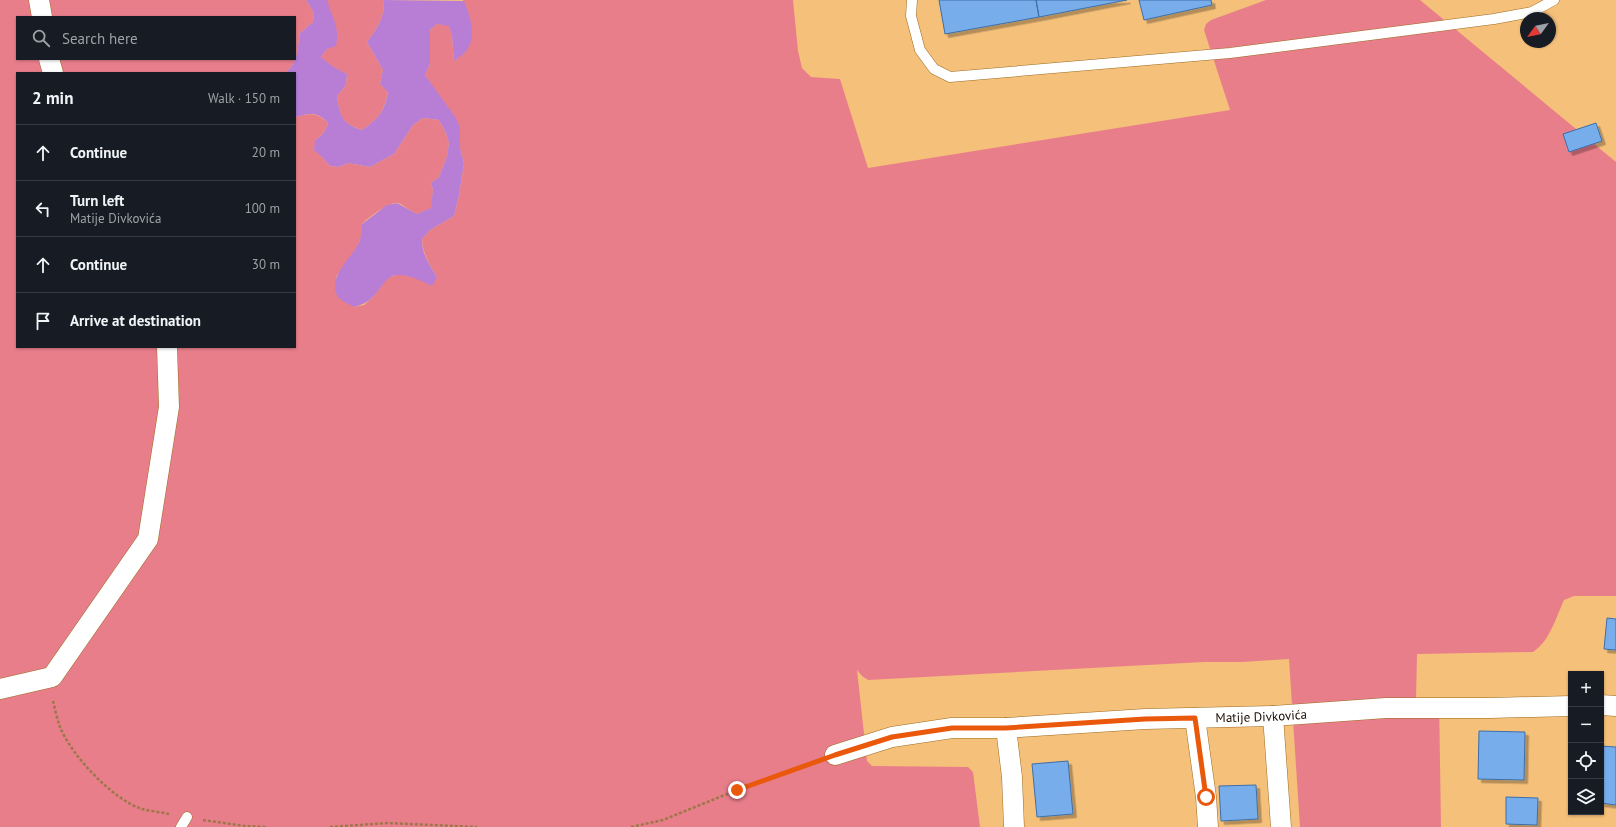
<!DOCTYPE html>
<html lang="en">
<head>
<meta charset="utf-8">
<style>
	:root { --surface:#171b24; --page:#242831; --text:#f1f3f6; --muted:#9ea1a6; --line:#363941 }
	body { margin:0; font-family:"PT Sans",sans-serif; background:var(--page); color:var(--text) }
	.controls { position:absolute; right:12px; bottom:12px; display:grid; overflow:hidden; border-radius:0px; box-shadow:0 1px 3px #0004 }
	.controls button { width:36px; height:36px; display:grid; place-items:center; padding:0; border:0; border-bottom:1px solid var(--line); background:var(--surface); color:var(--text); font:20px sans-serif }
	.compass { position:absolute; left:1520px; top:12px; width:36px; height:36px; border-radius:50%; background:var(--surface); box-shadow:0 1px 3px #0004; rotate:237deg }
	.stop { position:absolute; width:12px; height:12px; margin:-9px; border:3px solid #ea580c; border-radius:50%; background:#fff }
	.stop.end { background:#ea580c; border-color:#fff; box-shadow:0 1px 4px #0008 }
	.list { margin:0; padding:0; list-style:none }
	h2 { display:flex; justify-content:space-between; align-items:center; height:52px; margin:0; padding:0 16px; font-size:17px }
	h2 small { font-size:13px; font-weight:400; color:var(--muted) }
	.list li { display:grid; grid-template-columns:26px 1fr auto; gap:12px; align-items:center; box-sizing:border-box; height:56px; padding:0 16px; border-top:1px solid var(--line) }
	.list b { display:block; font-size:15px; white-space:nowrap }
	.list p { margin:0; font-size:13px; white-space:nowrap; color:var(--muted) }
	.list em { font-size:13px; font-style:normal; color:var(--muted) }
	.icon { flex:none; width:22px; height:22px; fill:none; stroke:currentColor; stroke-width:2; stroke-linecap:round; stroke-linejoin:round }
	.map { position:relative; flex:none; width:1616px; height:827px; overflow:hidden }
	.search { position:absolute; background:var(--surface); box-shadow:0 1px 3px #0004; left:16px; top:16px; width:280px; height:44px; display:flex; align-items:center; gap:10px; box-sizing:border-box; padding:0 14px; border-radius:0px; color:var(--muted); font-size:15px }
	.panel { position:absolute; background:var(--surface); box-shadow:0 1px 3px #0004; left:16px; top:72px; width:280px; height:276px; border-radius:0px }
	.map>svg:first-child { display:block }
	.green { fill:#e97e8b; fill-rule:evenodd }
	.water { fill:#b87ed6 }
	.building { fill:#78adeb; stroke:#3c6fa9; filter:url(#shadow) }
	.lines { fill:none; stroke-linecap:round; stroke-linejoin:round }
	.service-casing { stroke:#9c6b20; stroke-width:11 }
	.minor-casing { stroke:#9c6b20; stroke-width:21 }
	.path { stroke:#9d7749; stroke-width:2.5; stroke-dasharray:3 2; stroke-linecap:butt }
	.service { stroke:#fff; stroke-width:10 }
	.minor { stroke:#fff; stroke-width:20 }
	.route { stroke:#ea580c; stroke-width:5 }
	.labels { text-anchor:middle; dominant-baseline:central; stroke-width:3; stroke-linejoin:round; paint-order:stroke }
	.street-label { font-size:13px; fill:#1b0c00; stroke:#fde8cd }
</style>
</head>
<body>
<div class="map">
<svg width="1616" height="827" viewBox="0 0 1616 827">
	<defs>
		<filter id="shadow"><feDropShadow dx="3.5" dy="3.5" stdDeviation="0" flood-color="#0004"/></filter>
	</defs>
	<rect width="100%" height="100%" fill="#f5c07a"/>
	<path class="green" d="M 0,0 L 306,0 L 314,13 L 313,22 L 300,33 C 297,49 299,62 285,73 L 17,73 L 17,347 L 295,347 L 295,117 C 309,113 317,112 328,123 C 326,131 322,136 315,140 L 321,156 L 330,166 L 339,167 L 348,163 L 370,167 L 394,154 L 413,125 L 423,118 L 439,120 L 446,133 L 449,143 L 447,156 L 439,177 L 431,183 L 433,190 L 432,208 L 417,214 C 412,212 402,204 398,203 C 390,201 368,218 362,224 L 362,235 L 356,249 L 336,277 L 354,307 L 364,305 L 374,296 L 387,278 L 400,274 L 415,277 L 437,277 C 429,264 423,254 422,239 L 430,230 L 454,216 L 459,196 L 464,163 L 460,148 L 460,128 L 425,75 L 430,64 L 430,30 L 437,24 L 449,25 L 452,36 L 454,61 L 467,50 L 463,0 L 793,0 L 798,51 L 802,68 L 811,77 L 840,79 L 868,168 L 1230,110 L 1204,30 L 1206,24 L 1211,20 L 1266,0 L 1420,0 L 1616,162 L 1616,596 L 1574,596 L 1564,600 C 1556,617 1550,641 1533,652 L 1417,654 L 1416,700 L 1439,699 L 1441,827 L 1300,827 L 1289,659 L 1243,662 L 1204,662 L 868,680 L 862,676 L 857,670 L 867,761 L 872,766 L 968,767 L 973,772 L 980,827 L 0,827 ZM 17,17 L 295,17 L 295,59 L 17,59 Z
		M 327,0 L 384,0 C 384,19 378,27 367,42 L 383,70 L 380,84 L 388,91 C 384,112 379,118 362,130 C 341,122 340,118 337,96 L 346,85 L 347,74 L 331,66 L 321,57 L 327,49 Z"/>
	<path class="water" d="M 306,0 L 327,0 C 332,18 340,26 336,46 L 327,49 L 321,57 L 332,66 L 347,74 L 346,85 L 337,96 C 340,117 342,123 362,130 C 379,118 384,112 388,92 L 380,84 L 383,70 L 367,42 C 378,27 384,19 384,0 L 464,1 C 470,16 477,35 467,50 C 464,54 458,58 454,61 L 452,36 L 449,26 L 437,24 L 430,30 L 430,64 L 425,75 L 456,118 L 460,128 L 460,148 L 464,163 L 459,196 L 454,216 L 430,230 L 422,239 C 422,254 429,264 437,277 L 432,286 C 372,255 393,298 354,307 C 349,304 341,301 338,297 C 327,279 348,261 356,248 C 361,240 362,232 362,224 L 387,205 L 397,203 L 417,214 L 431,208 L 433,190 L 431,183 L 439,177 L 447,156 L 449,143 L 446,133 L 439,120 L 423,118 L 413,125 L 394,154 L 370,167 L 348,163 L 339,167 L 330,166 L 321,156 L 314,150 L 315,140 C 322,136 326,131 328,123 C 317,111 309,113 295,117 L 295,73 L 285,73 C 299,62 297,49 300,33 L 313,22 L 314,13 Z"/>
	<path class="building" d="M 939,0 L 1036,0 L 1039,17 L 945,34 Z
		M 1036,0 L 1127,0 L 1039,17 Z
		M 1139,0 L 1211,0 L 1212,5 L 1144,20 Z
		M 1596,123 L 1602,141 L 1569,152 L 1563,134 Z
		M 1607,618 L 1616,619 L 1616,650 L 1604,649 Z
		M 1479,731 L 1525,732 L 1524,780 L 1478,779 Z
		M 1601,746 L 1616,747 L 1616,805 L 1601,803 Z
		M 1068,761 L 1073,814 L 1037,817 L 1032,764 Z
		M 1256,785 L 1258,819 L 1221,821 L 1219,786 Z
		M 1506,797 L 1538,798 L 1537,825 L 1506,824 Z"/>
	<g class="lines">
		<defs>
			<path id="service" d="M 912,0 L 911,16 L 920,50 L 934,69 L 950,77 L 1230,53 L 1494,19 L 1532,12 L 1554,0
				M 181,827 L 187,817"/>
			<g id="minor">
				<path d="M 39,0 L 42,17"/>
				<path d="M 49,59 L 53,73"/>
				<path d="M 0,689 L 52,677 L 148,539 L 169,407 L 167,347"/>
				<path d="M 1601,705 L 1616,706"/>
				<path d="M 1273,716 L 1281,827"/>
				<path d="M 1195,718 L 1206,797 L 1208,827"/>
				<path d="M 1006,728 L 1012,777 L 1014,827"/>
				<path id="s1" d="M 835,755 L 892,737 L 952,728 L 1006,728 L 1145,719 L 1273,716 L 1386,708 L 1490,708 L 1571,706"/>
			</g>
		</defs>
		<use href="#service" class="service-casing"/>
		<use href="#minor" class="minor-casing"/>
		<path class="path" d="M 53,701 C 55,709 57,719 60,727 C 72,756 112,799 142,809 C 150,811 160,812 169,814
			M 203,820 L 245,826 L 268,827
			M 330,827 L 387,823 L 477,827
			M 631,827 L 663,820 L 737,790 L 814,762"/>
		<use href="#service" class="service"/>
		<use href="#minor" class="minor"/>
	</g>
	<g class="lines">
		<path class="route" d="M 737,790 L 835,755 L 892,737 L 952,728 L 1006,728 L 1145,719 L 1195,718 L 1206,797"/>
	</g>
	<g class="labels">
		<g class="street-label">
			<text stroke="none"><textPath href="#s1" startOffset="430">Matije Divkovića</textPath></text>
		</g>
	</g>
</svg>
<div class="controls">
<button>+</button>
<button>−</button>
<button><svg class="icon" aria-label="locate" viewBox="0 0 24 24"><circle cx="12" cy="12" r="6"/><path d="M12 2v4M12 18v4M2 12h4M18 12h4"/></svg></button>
<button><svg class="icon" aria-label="layers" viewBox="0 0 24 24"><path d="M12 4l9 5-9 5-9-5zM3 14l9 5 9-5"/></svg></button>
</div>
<svg class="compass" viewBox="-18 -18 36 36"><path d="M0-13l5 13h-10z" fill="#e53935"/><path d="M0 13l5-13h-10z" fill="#9ea1a6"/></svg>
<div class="stop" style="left:1206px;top:797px"></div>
<div class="stop end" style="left:737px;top:790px"></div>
<div class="search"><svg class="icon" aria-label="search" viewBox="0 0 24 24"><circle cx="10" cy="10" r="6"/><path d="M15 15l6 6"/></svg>Search here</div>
<section class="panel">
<h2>2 min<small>Walk · 150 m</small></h2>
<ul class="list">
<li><svg class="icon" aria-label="ahead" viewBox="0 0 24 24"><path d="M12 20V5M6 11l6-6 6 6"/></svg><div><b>Continue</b></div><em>20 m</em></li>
<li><svg class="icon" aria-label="left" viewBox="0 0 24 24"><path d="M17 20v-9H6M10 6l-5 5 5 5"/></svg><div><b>Turn left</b><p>Matije Divkovića</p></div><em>100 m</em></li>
<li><svg class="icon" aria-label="ahead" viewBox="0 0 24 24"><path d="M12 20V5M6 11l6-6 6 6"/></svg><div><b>Continue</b></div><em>30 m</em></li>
<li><svg class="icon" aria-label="arrive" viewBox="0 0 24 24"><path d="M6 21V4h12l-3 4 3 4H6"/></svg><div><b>Arrive at destination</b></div></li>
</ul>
</section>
</div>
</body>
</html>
